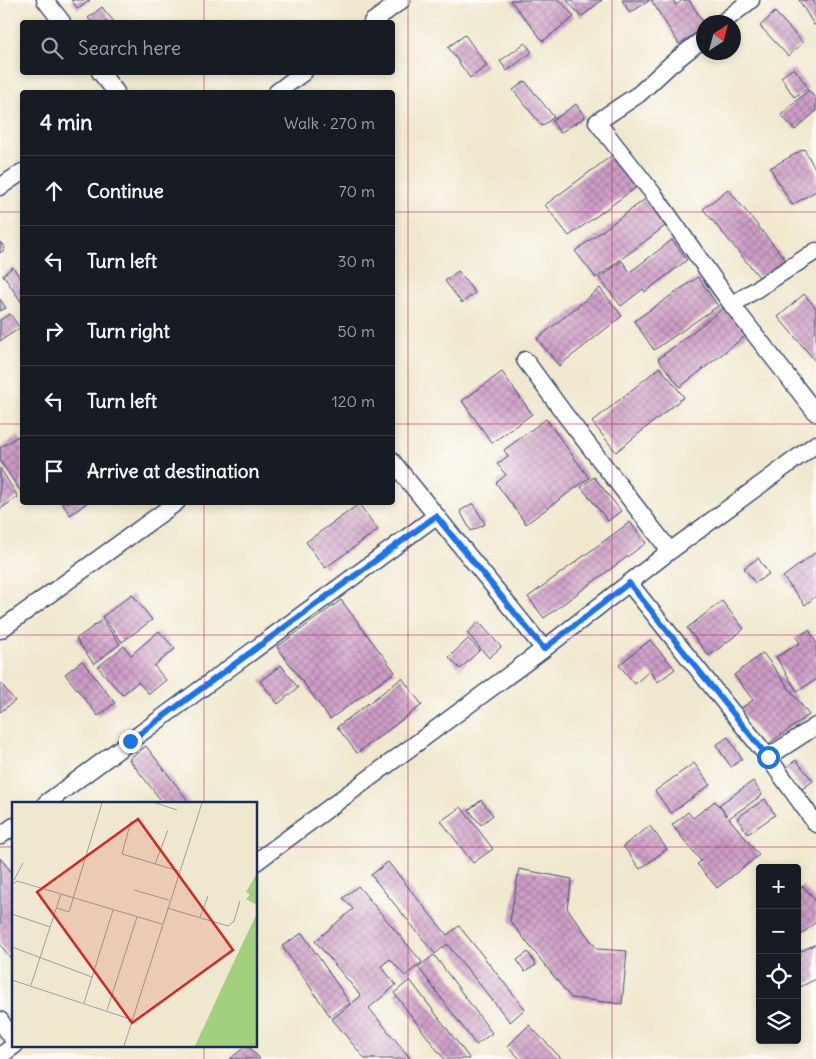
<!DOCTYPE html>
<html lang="en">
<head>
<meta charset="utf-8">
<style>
	:root { --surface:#171b24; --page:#20242c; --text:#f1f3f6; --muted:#9ea1a6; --line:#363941 }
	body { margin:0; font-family:Delius,sans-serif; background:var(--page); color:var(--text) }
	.controls { position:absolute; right:15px; bottom:15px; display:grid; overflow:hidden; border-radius:5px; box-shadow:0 2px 8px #0003 }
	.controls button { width:45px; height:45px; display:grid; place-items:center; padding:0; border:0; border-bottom:1px solid var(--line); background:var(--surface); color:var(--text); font:25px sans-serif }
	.compass { position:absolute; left:696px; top:15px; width:45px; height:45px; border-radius:50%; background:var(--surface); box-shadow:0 2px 8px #0003; rotate:36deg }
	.stop { position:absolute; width:15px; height:15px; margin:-11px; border:4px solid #1a73e8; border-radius:50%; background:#fff }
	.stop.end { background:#1a73e8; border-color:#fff; box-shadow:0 1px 5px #0008 }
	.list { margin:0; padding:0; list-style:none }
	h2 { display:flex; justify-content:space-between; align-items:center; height:65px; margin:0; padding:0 20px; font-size:21px }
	h2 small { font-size:16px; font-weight:400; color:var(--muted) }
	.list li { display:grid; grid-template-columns:32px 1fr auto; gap:15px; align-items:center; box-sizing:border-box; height:70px; padding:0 20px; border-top:1px solid var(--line) }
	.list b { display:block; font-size:19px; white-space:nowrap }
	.list em { font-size:16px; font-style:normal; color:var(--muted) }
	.icon { flex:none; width:28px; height:28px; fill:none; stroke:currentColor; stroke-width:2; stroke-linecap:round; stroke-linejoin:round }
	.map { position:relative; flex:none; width:816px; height:1059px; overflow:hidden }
	.search { position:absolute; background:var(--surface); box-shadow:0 2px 8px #0003; left:20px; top:20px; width:375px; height:55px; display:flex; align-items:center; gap:12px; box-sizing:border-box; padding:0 18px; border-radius:5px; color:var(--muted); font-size:19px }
	.panel { position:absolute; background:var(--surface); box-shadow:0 2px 8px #0003; left:20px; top:90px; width:375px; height:415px; border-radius:5px }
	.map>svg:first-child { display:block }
	.building { fill:url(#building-cross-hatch) }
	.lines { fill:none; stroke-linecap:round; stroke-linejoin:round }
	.minor-casing { stroke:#3b4b6f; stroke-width:19 }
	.minor { stroke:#fff; stroke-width:16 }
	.route { stroke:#1a73e8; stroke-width:6 }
	.grid { fill:none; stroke:#c2185b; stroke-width:1; stroke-opacity:0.55 }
	.inset-road { fill:none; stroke:#9b9ea1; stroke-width:1 }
	.view { fill:#d62828; fill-opacity:0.15; stroke:#d62828; stroke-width:2.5 }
	.inset-edge { fill:none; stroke:#1b2f5e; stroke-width:2.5 }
</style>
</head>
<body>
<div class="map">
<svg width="816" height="1059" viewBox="0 0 816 1059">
	<defs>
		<pattern id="building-cross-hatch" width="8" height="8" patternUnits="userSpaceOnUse" patternTransform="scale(1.25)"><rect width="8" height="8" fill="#ce9dc6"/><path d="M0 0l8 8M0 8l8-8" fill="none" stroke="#a680a4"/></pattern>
	</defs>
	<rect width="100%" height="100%" fill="#fdfcf7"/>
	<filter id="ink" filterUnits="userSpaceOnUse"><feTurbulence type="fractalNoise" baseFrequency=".02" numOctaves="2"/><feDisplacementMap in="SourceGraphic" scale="10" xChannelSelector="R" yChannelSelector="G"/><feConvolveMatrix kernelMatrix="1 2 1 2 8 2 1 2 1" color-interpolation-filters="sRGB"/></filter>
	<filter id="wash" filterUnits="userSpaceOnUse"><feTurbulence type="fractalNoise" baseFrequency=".0096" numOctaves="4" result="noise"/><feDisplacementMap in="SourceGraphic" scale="20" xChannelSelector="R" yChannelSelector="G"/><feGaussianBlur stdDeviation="1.12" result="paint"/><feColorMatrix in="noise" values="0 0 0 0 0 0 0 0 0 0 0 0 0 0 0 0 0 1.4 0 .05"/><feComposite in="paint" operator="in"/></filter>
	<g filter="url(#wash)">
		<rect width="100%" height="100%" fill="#f0e8ce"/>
		<g id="blocks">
			<path class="building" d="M 71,0 L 90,0 L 78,9 Z
				M 510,0 L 560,0 L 574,17 L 543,41 Z
				M 567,0 L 602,0 L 581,17 Z
				M 622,0 L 650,0 L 630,13 Z
				M 651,0 L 673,0 L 676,5 L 683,0 L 689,0 L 704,23 L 704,28 L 679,44 Z
				M 799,0 L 813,0 L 816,5 L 816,25 L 814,25 Z
				M 102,7 L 114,22 L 92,22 L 88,18 Z
				M 775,12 L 803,43 L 788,56 L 760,26 Z
				M 465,35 L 487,66 L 470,78 L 448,47 Z
				M 525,43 L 532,52 L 507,71 L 500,61 Z
				M 794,68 L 808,88 L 794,97 L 781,77 Z
				M 525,81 L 554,117 L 542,126 L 513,90 Z
				M 808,90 L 816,99 L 816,111 L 795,130 L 781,115 Z
				M 576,104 L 585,117 L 560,133 L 552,121 Z
				M 804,149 L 816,170 L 816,191 L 792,205 L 770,168 Z
				M 614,154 L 638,186 L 569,236 L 545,205 Z
				M 728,189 L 789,264 L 765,284 L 703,209 Z
				M 648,197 L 668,224 L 596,278 L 575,251 Z
				M 672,240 L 687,260 L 645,292 L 643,289 L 621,306 L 599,278 L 622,261 L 630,272 Z
				M 0,242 L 5,249 L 0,253 Z
				M 13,267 L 21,279 L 22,278 L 22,303 L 3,275 Z
				M 458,271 L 475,293 L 462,303 L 445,281 Z
				M 698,277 L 718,306 L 654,350 L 634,321 Z
				M 600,288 L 622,316 L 559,366 L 537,339 Z
				M 804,294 L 816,308 L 816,362 L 778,317 Z
				M 0,299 L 6,308 L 0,311 Z
				M 726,306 L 748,334 L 680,387 L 658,359 Z
				M 10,314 L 20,328 L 0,341 L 0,320 Z
				M 660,367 L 684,397 L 616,452 L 592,422 Z
				M 502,372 L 532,414 L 492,443 L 462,401 Z
				M 546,419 L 589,478 L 526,524 L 496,483 L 506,475 L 497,464 L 508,456 L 504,450 Z
				M 18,436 L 22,443 L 22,493 L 0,461 L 0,448 Z
				M 0,468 L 18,497 L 0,509 Z
				M 594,477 L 621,511 L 608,521 L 581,487 Z
				M 61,502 L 88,502 L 70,515 Z
				M 473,503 L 485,524 L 471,531 L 460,511 Z
				M 359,504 L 378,530 L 325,568 L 306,542 Z
				M 630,522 L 646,543 L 544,618 L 528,597 Z
				M 816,552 L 816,596 L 805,605 L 783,577 Z
				M 758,558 L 769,574 L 755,583 L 744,568 Z
				M 132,594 L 152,620 L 122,642 L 102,617 Z
				M 341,600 L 395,672 L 330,719 L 277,647 Z
				M 722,601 L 744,629 L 709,656 L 687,628 Z
				M 102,620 L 120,644 L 94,664 L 76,639 Z
				M 479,622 L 501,647 L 489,658 L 467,633 Z
				M 809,630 L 816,642 L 816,680 L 797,691 L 776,657 L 800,643 L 796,637 Z
				M 159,631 L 175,649 L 154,666 L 166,680 L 149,694 L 138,682 L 122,695 L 98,667 L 124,646 L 131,655 Z
				M 468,639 L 480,650 L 460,669 L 449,657 Z
				M 650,640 L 675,669 L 658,682 L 649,671 L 635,684 L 619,665 Z
				M 763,653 L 809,715 L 767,745 L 740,709 L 753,700 L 734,675 Z
				M 82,661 L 115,703 L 98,716 L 65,674 Z
				M 281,665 L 298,688 L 278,704 L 260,681 Z
				M 402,678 L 422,705 L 357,753 L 337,727 Z
				M 0,682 L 15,701 L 0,712 Z
				M 728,737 L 742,759 L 731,767 L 716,745 Z
				M 146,746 L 190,803 L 163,803 L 129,759 Z
				M 796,760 L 813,781 L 802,789 L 785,768 Z
				M 694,763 L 710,785 L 671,813 L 655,791 Z
				M 753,781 L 762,795 L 729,818 L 759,855 L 717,888 L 697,864 L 701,861 L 672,825 L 688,812 L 693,818 L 715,801 L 727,816 L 719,805 Z
				M 765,799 L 775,815 L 748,834 L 737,818 Z
				M 481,800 L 493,815 L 481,825 L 469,810 Z
				M 461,807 L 493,849 L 473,863 L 441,821 Z
				M 650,826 L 667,849 L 640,869 L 623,846 Z
				M 0,858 L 14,875 L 14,963 L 0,944 Z
				M 388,862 L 447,935 L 459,926 L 525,1009 L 510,1022 L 447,944 L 435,954 L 371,875 Z
				M 519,869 L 572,879 L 567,908 L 597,949 L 627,951 L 622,1004 L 571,998 L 510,921 Z
				M 358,886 L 422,962 L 405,976 L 390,959 L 381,966 L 396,985 L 369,1008 L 411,1059 L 365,1059 L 332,1019 L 361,996 L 315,941 L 353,909 L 343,898 Z
				M 803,886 L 816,901 L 816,922 L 797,938 L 797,891 Z
				M 302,933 L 350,1003 L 330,1016 L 282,946 Z
				M 816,944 L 816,979 L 798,988 L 797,953 Z
				M 528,952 L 536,965 L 525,972 L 517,960 Z
				M 434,955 L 492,1033 L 476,1045 L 418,967 Z
				M 410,980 L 470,1059 L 444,1059 L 394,993 Z
				M 529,1025 L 562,1059 L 520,1059 L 508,1046 Z
				M 247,1045 L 260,1059 L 230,1059 Z"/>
		</g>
	</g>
	<g filter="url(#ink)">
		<use href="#blocks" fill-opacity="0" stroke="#3b4b6f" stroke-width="1"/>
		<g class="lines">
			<defs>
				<path id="minor" d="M 45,0 L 62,22
					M 372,22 L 402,0
					M 723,22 L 751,0
					M 704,38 L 670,65 L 639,94 L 597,122 L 655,196 L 732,305 L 816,413
					M 100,72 L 116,92
					M 277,92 L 304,72
					M 0,187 L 22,172
					M 732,305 L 816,251
					M 525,360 L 566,416 L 670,551
					M 392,461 L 544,649
					M 629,583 L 768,757 L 816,824
					M 0,630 L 177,502
					M 768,757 L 816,726
					M 46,803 L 436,516
					M 0,836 L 14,826
					M 256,862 L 544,649 L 670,551 L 816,444
					M 0,1020 L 14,1041
					M 0,1056 L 15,1045"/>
			</defs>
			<use href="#minor" class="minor-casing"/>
			<use href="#minor" class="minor"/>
		</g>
	</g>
	<g class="lines" filter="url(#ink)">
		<path class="route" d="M 130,741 L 436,516 L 544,649 L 629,583 L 768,757"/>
	</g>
	<path class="grid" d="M 204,0 L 204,22M 408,0 L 408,1059M 612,0 L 612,1059M 204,72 L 204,92M 0,212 L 22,212M 392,212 L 816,212M 0,424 L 22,424M 392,424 L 816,424M 204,502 L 204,803M 0,635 L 816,635M 0,847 L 14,847M 256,847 L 816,847M 204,1045 L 204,1059"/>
	<g transform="translate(12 802)">
		<rect width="245" height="245" fill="#f0e8ce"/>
		<path d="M 245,71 L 245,103 L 234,97 L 238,93 L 234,90 ZM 245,111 L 245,244 L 183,244 L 219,166 Z" fill="#a3d07d"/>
		<path class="inset-road" d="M 144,1 L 165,8M 119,19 L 110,52 L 167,69M 143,62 L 156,28M 2,78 L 11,61M 0,83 L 5,79 L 150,122M 122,88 L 157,98M 45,106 L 57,110 L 90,1M 155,106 L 216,124 L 222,119 L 228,99M 0,112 L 38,125M 188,115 L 196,94M 0,145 L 80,175M 0,178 L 121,218M 19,183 L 49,92M 72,201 L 101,108M 95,208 L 125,115M 112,244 L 190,1"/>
		<path class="view" d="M 126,17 L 221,148 L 120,221 L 25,90 Z"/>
		<rect width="245" height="245" class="inset-edge"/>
	</g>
</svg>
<div class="controls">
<button>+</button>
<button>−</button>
<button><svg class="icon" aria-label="locate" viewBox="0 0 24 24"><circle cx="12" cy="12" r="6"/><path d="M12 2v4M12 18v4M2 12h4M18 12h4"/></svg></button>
<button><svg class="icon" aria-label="layers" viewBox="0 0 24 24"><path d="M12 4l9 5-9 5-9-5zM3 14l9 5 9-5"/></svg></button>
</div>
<svg class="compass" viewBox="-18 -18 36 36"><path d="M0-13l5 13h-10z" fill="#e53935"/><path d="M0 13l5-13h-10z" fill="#9ea1a6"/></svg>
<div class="stop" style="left:768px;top:757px"></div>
<div class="stop end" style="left:130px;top:741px"></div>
<div class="search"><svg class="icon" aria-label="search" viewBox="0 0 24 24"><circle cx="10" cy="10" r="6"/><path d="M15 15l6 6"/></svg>Search here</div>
<section class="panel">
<h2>4 min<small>Walk · 270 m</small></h2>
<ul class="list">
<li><svg class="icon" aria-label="ahead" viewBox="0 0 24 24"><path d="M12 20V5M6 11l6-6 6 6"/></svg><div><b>Continue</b></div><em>70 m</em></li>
<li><svg class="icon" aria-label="left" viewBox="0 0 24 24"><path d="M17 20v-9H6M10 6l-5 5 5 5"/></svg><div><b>Turn left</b></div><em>30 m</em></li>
<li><svg class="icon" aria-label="right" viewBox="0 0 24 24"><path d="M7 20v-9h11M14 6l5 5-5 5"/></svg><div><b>Turn right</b></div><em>50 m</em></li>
<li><svg class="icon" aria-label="left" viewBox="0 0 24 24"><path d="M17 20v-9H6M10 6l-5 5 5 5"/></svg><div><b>Turn left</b></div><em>120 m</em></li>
<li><svg class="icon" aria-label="arrive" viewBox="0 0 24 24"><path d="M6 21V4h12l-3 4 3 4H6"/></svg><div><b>Arrive at destination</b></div></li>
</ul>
</section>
</div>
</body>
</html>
